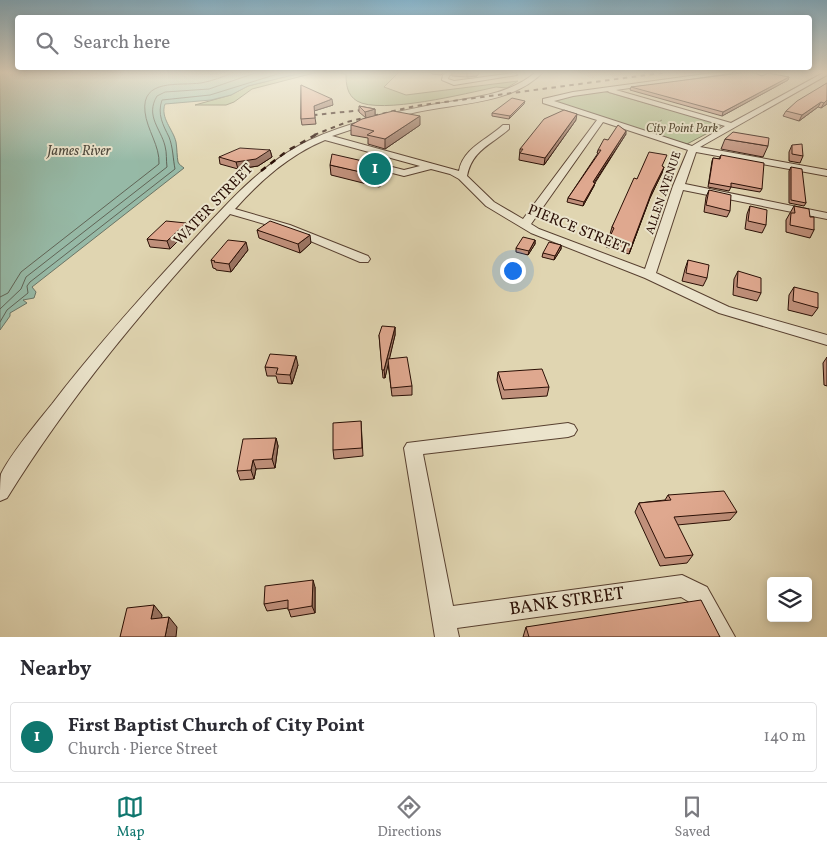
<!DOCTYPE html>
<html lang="en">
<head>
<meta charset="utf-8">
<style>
	:root { --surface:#fff; --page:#f7f7f7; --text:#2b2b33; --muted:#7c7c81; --line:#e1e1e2; --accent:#0f766e }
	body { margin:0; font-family:Vollkorn,serif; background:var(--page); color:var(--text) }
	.controls { position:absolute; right:15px; bottom:15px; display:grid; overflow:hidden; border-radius:5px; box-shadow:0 2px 8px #0003 }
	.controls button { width:45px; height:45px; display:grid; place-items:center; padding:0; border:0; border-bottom:1px solid var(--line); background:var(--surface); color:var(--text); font:25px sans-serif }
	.you { position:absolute; left:512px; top:270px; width:18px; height:18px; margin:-12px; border:4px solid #fff; border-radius:50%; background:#1a73e8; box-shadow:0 0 0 8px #1a73e833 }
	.badge { display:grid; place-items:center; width:32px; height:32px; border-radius:50%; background:var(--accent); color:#fff; font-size:16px; font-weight:700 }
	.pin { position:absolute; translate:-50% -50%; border:2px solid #fff; box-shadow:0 1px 5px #0006 }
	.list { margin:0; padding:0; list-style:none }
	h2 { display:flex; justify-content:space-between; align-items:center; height:65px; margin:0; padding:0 20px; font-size:21px }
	h2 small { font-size:16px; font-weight:400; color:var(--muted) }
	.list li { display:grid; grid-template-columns:32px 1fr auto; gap:15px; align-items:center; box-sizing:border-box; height:70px; margin:0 10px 10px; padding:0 10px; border:1px solid var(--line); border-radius:5px }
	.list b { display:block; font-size:19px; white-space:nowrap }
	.list p { margin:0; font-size:16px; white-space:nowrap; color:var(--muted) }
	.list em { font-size:16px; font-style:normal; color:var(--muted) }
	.icon { flex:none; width:28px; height:28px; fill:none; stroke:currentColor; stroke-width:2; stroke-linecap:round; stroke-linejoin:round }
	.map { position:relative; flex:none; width:827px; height:637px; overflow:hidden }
	.search { position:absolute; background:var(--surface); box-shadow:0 2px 8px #0003; left:15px; right:15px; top:15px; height:55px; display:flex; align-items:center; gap:12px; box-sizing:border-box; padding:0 18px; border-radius:5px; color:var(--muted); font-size:19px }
	.sheet { height:145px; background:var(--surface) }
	nav { display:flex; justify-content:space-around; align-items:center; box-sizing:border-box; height:70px; border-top:1px solid var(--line); background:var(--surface); font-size:14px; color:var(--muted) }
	nav a { display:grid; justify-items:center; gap:2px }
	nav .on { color:var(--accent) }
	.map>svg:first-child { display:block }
	.green { fill:#b0be8e; stroke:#6d664a }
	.water { fill:#96b9a6; stroke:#6b7566 }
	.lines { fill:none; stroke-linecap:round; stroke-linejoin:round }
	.shore { stroke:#606456; stroke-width:1 }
	.minor-casing { stroke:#584030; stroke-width:2 }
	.path { stroke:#2a0f05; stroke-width:1; stroke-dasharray:0.5 1; stroke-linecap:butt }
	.minor { fill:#ebe4cc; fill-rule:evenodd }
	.rail-far1 { stroke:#2a0f05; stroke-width:2; stroke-dasharray:4.5 4.5; stroke-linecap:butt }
	.rail { stroke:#2a0f05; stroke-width:2.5; stroke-dasharray:6 6; stroke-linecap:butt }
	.wall { fill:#c0907b; stroke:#2a0f05 }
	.shaded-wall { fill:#9c7664; stroke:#2a0f05 }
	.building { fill:#dfa88f; stroke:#2a0f05 }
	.labels { text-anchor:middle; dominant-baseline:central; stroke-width:4; stroke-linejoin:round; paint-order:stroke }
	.far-park-label { font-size:12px; font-style:italic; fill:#594c35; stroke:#ebe4cc }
	.far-street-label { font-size:12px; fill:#2a0f05; stroke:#ebe4cc }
	.far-water-label { font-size:14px; font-style:italic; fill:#504a3d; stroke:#ebe4cc }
	.street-label { font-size:15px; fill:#2a0f05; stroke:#ebe4cc }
	.near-street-label { font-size:18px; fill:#2a0f05; stroke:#ebe4cc }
</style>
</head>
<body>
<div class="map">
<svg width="827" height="637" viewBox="0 0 827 637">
	<rect width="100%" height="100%" fill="#e0d5b1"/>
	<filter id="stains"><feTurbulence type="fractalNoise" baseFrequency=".004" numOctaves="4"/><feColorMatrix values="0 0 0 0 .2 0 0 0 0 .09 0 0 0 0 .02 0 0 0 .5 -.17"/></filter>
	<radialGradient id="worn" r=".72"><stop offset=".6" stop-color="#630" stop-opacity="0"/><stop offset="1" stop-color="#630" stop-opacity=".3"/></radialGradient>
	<path class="green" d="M 304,72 L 318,72 L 252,89 L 234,102 L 226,105 L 195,105 L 231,95 L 248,86 Z
		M 329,72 L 399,72 L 384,87 L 406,95 L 518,81 L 507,88 L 496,87 C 468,93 380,115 357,101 C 347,95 346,84 346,74 Z
		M 602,91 L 607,92 L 723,125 L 687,144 L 682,145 L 552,103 L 551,100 Z"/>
	<path class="water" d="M 0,72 L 305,72 L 248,86 L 231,95 L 211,100 L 165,104 C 160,118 173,129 176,142 C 177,148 177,157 178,162 C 179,165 182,166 184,168 L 32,287 L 36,292 L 34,298 L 23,300 L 27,303 L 10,313 L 10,316 L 0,330 Z"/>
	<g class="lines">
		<path class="shore" d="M 0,297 L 8,293 L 21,272 L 159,164 C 160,146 147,130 145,112 C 141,78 179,86 201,83 C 212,81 223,77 234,72
			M 0,309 L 21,289 L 26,277 L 167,167 C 166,160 167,153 165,146 C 161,129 145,116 157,96 L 165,92 L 209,89 L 258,72
			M 0,322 L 7,310 L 28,293 L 27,286 L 30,282 L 175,169 C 173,159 173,147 169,137 C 163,125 157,114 162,100 L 210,95 L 284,72"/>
		<defs>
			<path id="minor" d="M 447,72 L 454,72 L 449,76 L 448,79 L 454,81 L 514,73 L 517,75 L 454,85 L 442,80 L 443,75 Z
				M 536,72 L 543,72 C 513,104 458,103 417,112 C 389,118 360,126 332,136 L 459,171 C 463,148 487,140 503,125 L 509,125 L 509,129 C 491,145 472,150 467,176 L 494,202 L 523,219 L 597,120 L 543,103 L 543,99 L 573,92 L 720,72 L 737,72 L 616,90 L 731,123 L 823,73 L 827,73 L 827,75 L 700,147 L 827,170 L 827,176 L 696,152 L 685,184 L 827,213 L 827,219 L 683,190 L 656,273 L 729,307 L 827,335 L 827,345 L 719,313 L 645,278 L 531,233 L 486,206 L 459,179 L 450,174 L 431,169 L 404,176 L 369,167 L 367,165 L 372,162 L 404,170 L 420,166 L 325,140 C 289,155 261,180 235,209 L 290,225 L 368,256 L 370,259 L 368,262 L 360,262 L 282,229 L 230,214 C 148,303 71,395 7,498 L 0,501 C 0,493 0,481 1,474 C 12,452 36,424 52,404 C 94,349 141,297 188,246 C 224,207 261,163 310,140 C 346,123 387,114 426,106 C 463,98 506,98 536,72 ZM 608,91 L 609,92 L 725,126 L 692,146 L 554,101 L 573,96 ZM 603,122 L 688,150 L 673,186 L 645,269 L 539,229 L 531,224 Z
				M 568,423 L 574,425 L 577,430 L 574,435 L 568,437 L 423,454 L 453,606 L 682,575 L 707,587 L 735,637 L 710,637 L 691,603 L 681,597 L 457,628 L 459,637 L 435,637 L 404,448 L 407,443 Z"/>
		</defs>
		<use href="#minor" class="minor-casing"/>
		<path class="path" d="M 652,125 L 662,120"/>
		<use href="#minor" class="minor"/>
		<path class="rail-far1" d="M 304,116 L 373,109
			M 314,135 L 347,122 L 415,106 L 669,72"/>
		<path class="rail" d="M 261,171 L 287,151 L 317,134"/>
	</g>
	<path class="wall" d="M 432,72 L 444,72 L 441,75 L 432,74 Z
		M 452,72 L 480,72 L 477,76 L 467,77 L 452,76 Z
		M 762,76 L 789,77 L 788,80 L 722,116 L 630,90 L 631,87 Z
		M 827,83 L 827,104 L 821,108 L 818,107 L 799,121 L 783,116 L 786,111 Z
		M 301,85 L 333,105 L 314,111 L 316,124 L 302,125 L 301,119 Z
		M 524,104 L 509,119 L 492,116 L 492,113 Z
		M 359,106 L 375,109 L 375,115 L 420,125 L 385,149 L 368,144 L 368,138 L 351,135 L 351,125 L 366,118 L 359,112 Z
		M 576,120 L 544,165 L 519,160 L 520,149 Z
		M 626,134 L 595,183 L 594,186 L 583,206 L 567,202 L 568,198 L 598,153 L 597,153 L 598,150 L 608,140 Z
		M 725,139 L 768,146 L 763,157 L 721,149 Z
		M 792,145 L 803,156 L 800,163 L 789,161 L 789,152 Z
		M 270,150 L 272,157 L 258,166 L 238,169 L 220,164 L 219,157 Z
		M 721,155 L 762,189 L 760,192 L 731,187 L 729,191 L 708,187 L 712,161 L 713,158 L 719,159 Z
		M 330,165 L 390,178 L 379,187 L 331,175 Z
		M 663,167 L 662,173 L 650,198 L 629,254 L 606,247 L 608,241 L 611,234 L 610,234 L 612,227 L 637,179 Z
		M 791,167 L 806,203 L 804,206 L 789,203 L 789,171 Z
		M 709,190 L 730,211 L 727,217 L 704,212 L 706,197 Z
		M 750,206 L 766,225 L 762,233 L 745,229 L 747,214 Z
		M 794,206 L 810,217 L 814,230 L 810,238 L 786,232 L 786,220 Z
		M 257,230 L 311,243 L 300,253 L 259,238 Z
		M 188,231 L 170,249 L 150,247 L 147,239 Z
		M 535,240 L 535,244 L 528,255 L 516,252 L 516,248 Z
		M 561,245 L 561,249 L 554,260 L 542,257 L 543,253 Z
		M 248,250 L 231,272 L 216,270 L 216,269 L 213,268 L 211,260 Z
		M 688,260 L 707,278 L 703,286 L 682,281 L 685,269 Z
		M 738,271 L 761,293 L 757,301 L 733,295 L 734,279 Z
		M 794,287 L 818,308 L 812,316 L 788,310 L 789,295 Z
		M 395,327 L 395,335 L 389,359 L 412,386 L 412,395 L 392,396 L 388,363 L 385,378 L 383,378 L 379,335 Z
		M 827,357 L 827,386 L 824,385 L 823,363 Z
		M 298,365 L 292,384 L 278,383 L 276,376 L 267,376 L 265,367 Z
		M 498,372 L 549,387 L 547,396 L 502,399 L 497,380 Z
		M 361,421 L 363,456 L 334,459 L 333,450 Z
		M 276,438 L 278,446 L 275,468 L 256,469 L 254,479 L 240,480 L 237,471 Z
		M 668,495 L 737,512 L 730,520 L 677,525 L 693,555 L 687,563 L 660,566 L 635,512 L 639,503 L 665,500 Z
		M 315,587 L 315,613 L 291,617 L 288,608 L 267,611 L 264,604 Z
		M 526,627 L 720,637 L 523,637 Z"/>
	<path class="shaded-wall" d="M 476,72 L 480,72 L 477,76 L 467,77 L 467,73 Z
		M 789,77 L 788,80 L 722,116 L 723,112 Z
		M 332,99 L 333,105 L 314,111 L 314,106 Z
		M 827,100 L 827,104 L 821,108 L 824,103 Z
		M 525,101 L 524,104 L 509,119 L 510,116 Z
		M 821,102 L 818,107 L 799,121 L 802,115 Z
		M 375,109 L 375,116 L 366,118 L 365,112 Z
		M 577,114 L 576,120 L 544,165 L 545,158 Z
		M 420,116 L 420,125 L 385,149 L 385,139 Z
		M 626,131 L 626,134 L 592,186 L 593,182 Z
		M 270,150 L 272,157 L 258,166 L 238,169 L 236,162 Z
		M 389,167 L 390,178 L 379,187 L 378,176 Z
		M 664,167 L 662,173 L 650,198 L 629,254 L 652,191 Z
		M 595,183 L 594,186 L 583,206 L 584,202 Z
		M 186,223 L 188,231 L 170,249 L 167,241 Z
		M 310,235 L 311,243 L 300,253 L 298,244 Z
		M 535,240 L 535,244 L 528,255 L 529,251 Z
		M 246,242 L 248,250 L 231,272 L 229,264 Z
		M 561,245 L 561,249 L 554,260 L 555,256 Z
		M 395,327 L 395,335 L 385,378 L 384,370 Z
		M 296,356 L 298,365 L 292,384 L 290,375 Z
		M 276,438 L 278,446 L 275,468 L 272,459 Z
		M 253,460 L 256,469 L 254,479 L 251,470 Z
		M 313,580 L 315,587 L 315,613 L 312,606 Z
		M 154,605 L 162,615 L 160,630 L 151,619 Z
		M 169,617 L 177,627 L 176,637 L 165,637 Z"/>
	<path class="building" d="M 455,72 L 476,72 L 467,73 Z
		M 748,72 L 752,72 L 762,76 L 768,73 L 789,77 L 723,112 L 631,87 Z
		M 827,83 L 827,100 L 824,103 L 821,102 L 802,115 L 786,111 L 797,101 Z
		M 301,85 L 332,99 L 314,106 L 315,118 L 301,119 Z
		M 512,98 L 525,101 L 510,116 L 492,113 Z
		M 359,106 L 375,109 L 365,112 Z
		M 564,110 L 577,114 L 545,158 L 520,153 L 523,149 L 520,149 L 544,119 Z
		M 393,111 L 420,116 L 385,139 L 367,135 L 374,131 L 351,125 L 362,119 Z
		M 618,125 L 626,131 L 593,182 L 595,183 L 584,202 L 568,198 L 601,150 L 598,150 L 604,139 L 608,140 Z
		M 733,132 L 769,138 L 768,146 L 725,139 Z
		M 802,144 L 803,156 L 792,154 L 792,145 Z
		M 240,148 L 270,150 L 256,159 L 236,162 L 219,157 Z
		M 649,152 L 667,155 L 662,166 L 664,167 L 652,191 L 631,247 L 608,241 L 614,228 L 612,227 L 634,178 L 637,179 Z
		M 332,154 L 389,167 L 378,176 L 330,165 Z
		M 721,155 L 764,163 L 762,189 L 731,183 L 731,187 L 709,183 L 713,158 L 720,159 Z
		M 791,167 L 802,169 L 806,203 L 791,200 Z
		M 709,190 L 731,195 L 730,211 L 706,205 Z
		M 750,206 L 767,210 L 766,225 L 748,221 Z
		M 794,206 L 809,209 L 810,217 L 814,217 L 814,230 L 790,225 L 791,213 L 795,213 Z
		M 166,221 L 186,223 L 167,241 L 147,239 Z
		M 270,221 L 310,235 L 298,244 L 257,230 Z
		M 523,237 L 535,240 L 529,251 L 516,248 Z
		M 228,240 L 246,242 L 229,264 L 214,262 L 215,261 L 211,260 Z
		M 549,242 L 561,245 L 555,256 L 543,253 Z
		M 688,260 L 709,265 L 707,278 L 686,273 Z
		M 738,271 L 761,278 L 761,293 L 737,287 Z
		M 794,287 L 818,293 L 818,308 L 793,301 Z
		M 382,326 L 395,327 L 384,370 L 382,370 L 379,335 Z
		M 270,354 L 296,356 L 290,375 L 276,374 L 278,368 L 265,367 Z
		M 407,357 L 412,386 L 391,388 L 388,359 Z
		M 542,369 L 549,387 L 504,390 L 498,372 Z
		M 361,421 L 362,448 L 333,450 L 333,423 Z
		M 276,438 L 272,459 L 253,460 L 251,470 L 237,471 L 243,439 Z
		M 724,491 L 737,512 L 674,517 L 693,555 L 665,558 L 639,503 L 671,500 L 668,495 Z
		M 313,580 L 312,606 L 288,610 L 288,600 L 264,604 L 265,586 Z
		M 701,600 L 720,637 L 529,637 L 526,627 Z
		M 154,605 L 151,619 L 169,617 L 165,637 L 120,637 L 127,608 Z"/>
	<linearGradient id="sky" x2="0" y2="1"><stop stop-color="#87b6ce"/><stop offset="0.45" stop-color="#f1ecdc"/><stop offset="1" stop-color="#f1ecdc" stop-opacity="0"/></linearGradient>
	<rect width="827" height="161" fill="url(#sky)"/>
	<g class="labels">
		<g class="far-park-label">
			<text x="682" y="129">City Point Park</text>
		</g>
		<g class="far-street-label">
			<text transform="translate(664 193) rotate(-71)">ALLEN AVENUE</text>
		</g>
		<g class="far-water-label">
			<text x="79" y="151">James River</text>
		</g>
		<g class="street-label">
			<text transform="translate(214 205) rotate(-46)">WATER STREET</text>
			<text transform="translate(578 230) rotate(22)">PIERCE STREET</text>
		</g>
		<g class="near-street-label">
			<text transform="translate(567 602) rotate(-8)">BANK STREET</text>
		</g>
	</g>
	<rect width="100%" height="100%" filter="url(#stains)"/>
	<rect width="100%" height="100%" fill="url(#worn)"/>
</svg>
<div class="controls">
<button><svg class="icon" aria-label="layers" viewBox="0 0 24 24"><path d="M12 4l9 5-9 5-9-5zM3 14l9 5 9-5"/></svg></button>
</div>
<div class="you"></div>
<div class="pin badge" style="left:375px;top:169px">1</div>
<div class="search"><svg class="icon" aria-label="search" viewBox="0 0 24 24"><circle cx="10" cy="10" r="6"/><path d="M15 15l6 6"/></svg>Search here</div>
</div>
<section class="sheet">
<h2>Nearby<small></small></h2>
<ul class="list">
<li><span class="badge">1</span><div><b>First Baptist Church of City Point</b><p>Church · Pierce Street</p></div><em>140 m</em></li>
</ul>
</section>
<nav>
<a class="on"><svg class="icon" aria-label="map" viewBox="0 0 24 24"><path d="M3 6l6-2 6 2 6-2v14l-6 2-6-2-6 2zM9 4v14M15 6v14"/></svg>Map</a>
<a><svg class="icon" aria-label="directions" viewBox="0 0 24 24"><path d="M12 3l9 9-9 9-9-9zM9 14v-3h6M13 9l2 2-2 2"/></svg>Directions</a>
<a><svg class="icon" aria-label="saved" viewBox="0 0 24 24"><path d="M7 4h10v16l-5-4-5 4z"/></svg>Saved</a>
</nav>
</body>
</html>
